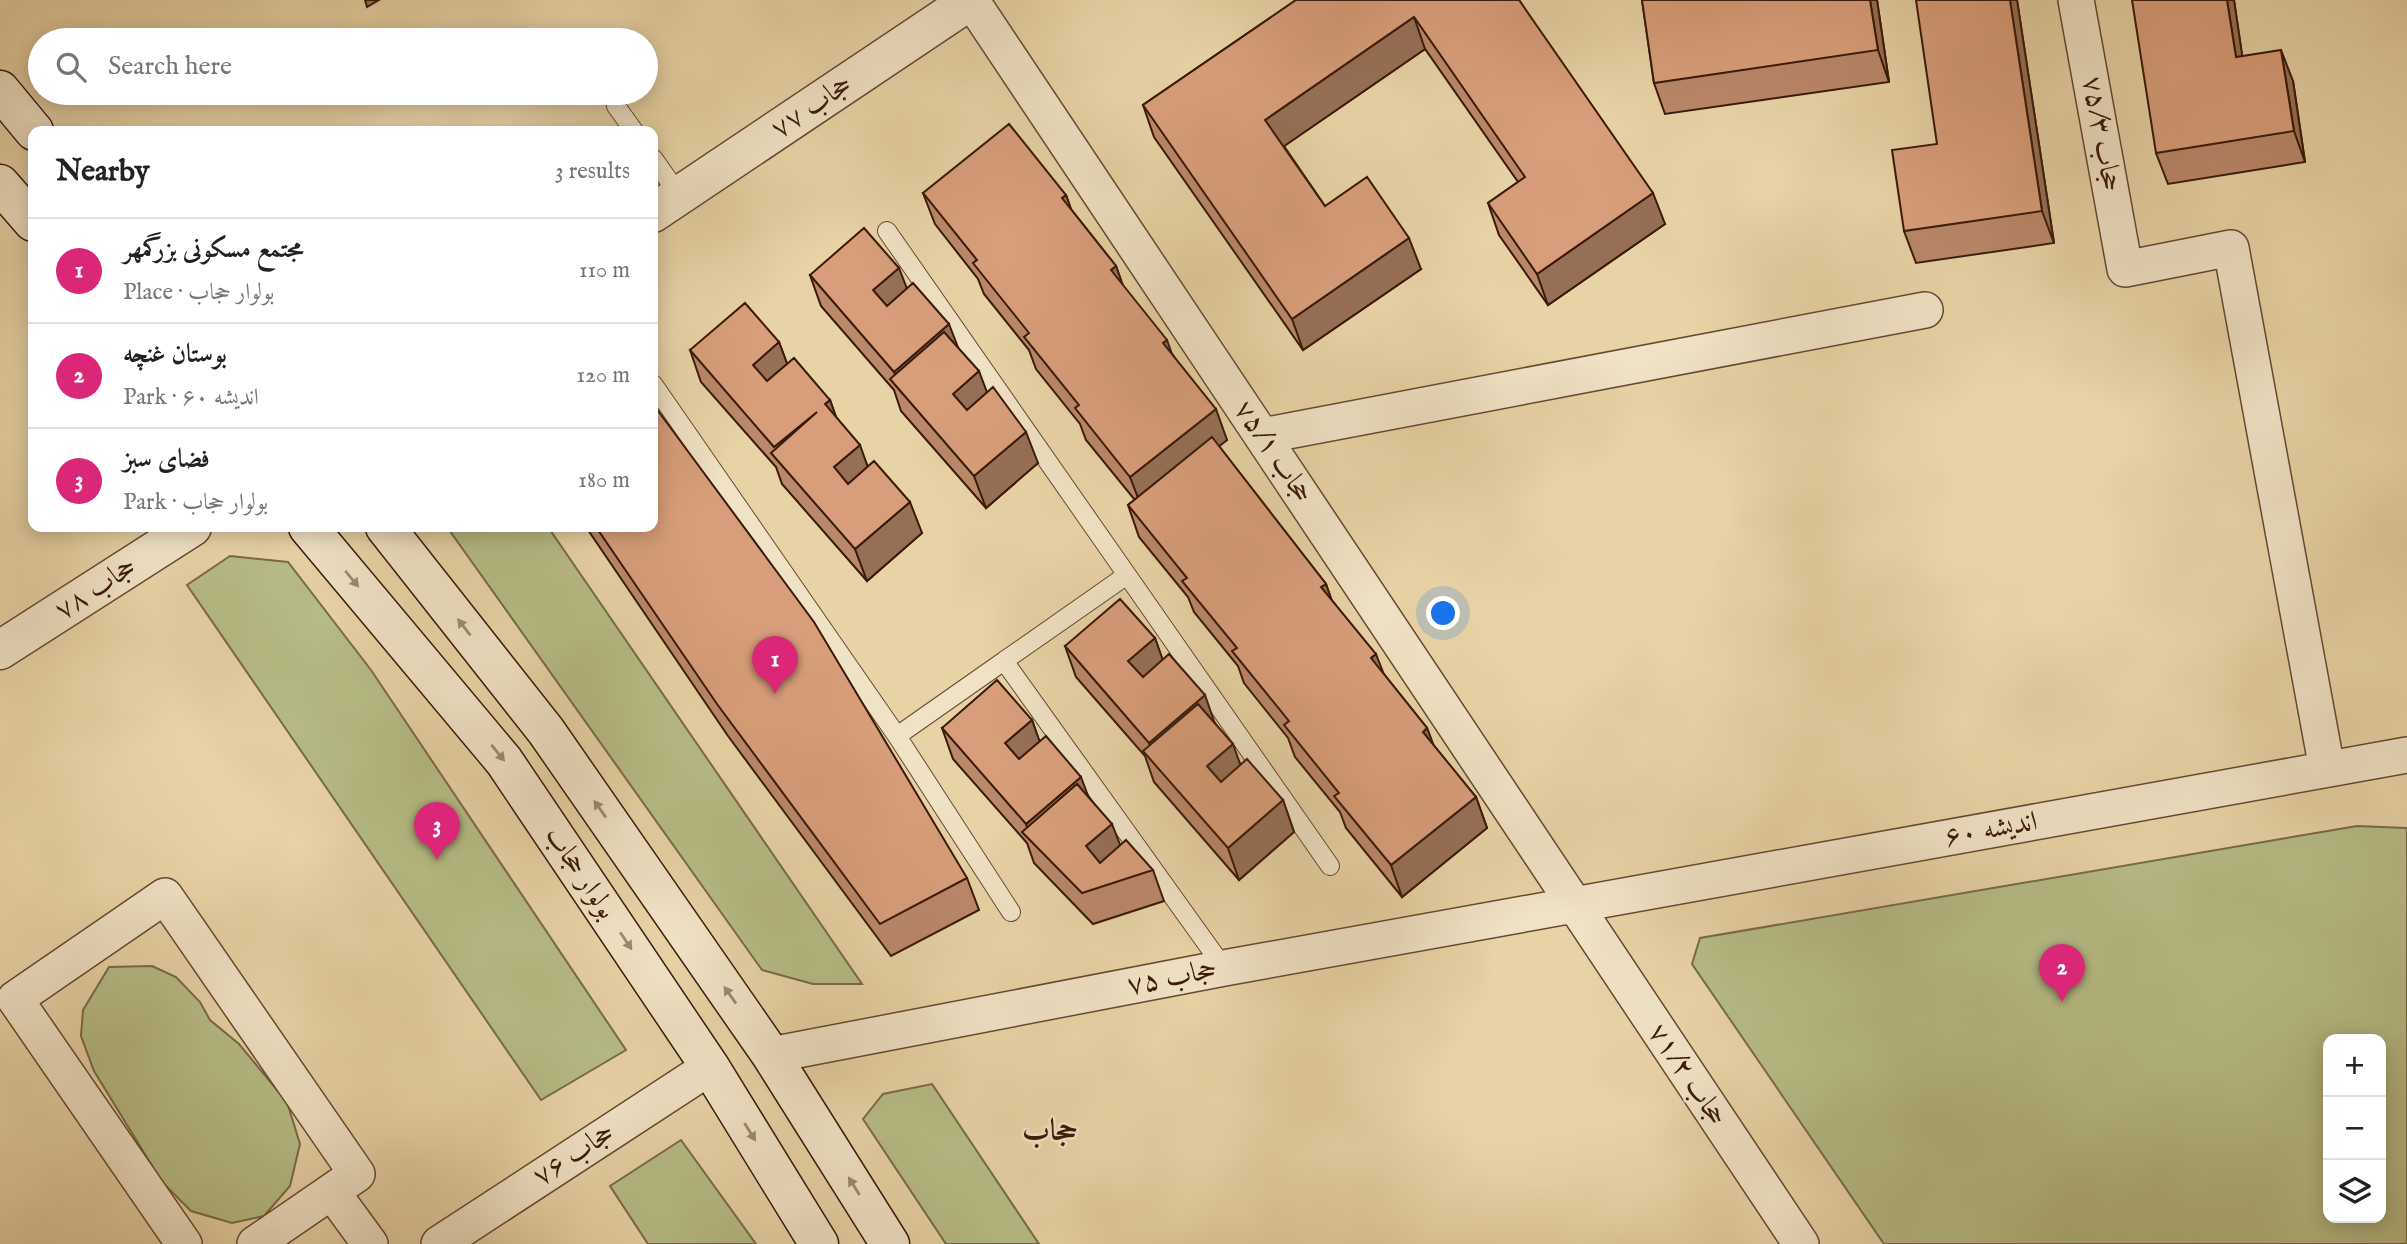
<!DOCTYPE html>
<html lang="en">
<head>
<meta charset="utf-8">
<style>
	:root { --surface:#fff; --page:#f2f2f2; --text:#222; --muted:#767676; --line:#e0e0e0; --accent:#db2777 }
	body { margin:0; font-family:"IM FELL English",Amiri,serif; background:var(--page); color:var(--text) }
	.controls { position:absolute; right:21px; bottom:21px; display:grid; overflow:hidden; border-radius:14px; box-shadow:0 4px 18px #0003 }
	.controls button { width:63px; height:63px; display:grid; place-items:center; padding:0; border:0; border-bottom:2px solid var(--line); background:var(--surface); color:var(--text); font:35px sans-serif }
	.you { position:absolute; left:1444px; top:614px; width:24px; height:24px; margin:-18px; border:5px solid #fff; border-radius:50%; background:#1a73e8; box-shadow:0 0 0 10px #1a73e833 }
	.badge { display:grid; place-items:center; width:46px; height:46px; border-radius:50%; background:var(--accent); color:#fff; font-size:23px; font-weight:700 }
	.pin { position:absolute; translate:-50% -58px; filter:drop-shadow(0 2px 4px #0008) }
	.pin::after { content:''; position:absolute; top:37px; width:24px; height:21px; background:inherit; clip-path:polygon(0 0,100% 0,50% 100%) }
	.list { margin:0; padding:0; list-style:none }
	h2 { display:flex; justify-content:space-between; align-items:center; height:91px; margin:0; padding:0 28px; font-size:30px }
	h2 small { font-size:23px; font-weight:400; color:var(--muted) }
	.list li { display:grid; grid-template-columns:46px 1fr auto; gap:21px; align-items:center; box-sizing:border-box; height:105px; padding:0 28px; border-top:2px solid var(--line) }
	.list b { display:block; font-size:26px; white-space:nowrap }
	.list p { margin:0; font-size:23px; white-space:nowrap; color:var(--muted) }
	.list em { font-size:23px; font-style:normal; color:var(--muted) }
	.icon { flex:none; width:38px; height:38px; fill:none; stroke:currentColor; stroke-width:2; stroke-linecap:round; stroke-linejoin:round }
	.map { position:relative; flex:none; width:2407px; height:1244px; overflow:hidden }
	.search { position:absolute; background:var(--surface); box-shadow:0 4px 18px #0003; left:28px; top:28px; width:630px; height:77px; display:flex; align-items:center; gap:18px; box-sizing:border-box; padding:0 24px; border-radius:38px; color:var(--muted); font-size:26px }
	.panel { position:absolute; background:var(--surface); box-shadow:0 4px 18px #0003; left:28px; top:126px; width:630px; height:406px; border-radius:14px }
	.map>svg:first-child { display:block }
	.green { fill:#b7bc86; stroke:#786a48; stroke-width:2; fill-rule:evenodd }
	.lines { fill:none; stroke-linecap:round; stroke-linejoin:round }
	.service-casing { stroke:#664830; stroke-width:20 }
	.minor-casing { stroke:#664830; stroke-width:38 }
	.tertiary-casing { stroke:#664830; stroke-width:41 }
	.secondary-casing { stroke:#3a1909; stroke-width:41 }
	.service { stroke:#f0e2c5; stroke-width:18 }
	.minor { stroke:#f0e2c5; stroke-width:35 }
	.tertiary { stroke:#f0e2c5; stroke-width:38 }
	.secondary { stroke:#f0e2c5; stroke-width:38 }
	.wall { fill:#ba886a; stroke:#3a1909; stroke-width:2 }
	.shaded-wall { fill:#976f56; stroke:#3a1909; stroke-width:2 }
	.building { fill:#d89e7b; stroke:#3a1909; stroke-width:2 }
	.oneway { fill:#9e8870 }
	.labels { text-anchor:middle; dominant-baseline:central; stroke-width:5; stroke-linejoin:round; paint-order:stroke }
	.street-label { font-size:28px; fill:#3a1909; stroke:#f0e2c5 }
	.neighbourhood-label { font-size:30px; font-weight:bold; fill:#3a1909; stroke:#f0e2c5 }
</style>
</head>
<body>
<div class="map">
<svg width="2407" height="1244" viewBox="0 0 2407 1244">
	<rect width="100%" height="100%" fill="#e8d3a6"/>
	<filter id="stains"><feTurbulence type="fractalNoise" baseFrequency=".00286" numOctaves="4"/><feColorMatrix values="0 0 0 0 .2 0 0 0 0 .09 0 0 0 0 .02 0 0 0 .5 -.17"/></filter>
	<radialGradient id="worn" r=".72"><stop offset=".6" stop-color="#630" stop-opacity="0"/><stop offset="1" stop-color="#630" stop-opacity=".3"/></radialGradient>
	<path class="green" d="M 447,527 L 548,527 L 862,984 L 813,984 L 762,970 Z
		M 230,556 L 288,562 L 371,670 L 626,1050 L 541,1100 L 187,585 Z
		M 2357,826 L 2407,828 L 2407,1244 L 1884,1244 L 1692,964 L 1700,938 ZM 2328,1039 L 2381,1039 L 2381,1218 L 2328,1218 Z
		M 152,966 L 176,977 L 200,1002 L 210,1020 L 239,1044 L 287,1102 L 300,1144 L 290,1186 L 264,1216 L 232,1223 L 191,1211 L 162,1182 L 94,1071 L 81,1036 L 83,1010 L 109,967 Z
		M 932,1084 L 1039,1244 L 946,1244 L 863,1119 L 883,1094 Z
		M 681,1140 L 756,1244 L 648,1244 L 610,1186 Z"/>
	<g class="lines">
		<defs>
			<path id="service" d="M 616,106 L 634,131
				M 653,158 L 679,195
				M 887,231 L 1127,575
				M 653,384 L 897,736
				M 1004,661 L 897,736 L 1011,912
				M 1224,968 L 1004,661 L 1127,575 L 1330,866"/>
			<path id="minor" d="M 971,0 L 1801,1244
				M 2076,0 L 2125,269 L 2231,248 L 2327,769
				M 1262,436 L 1925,310
				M 771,1055 L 1224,968 L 2407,755
				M 332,1192 L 370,1244
				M 184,1244 L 15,999 L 165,896 L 357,1174 L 255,1244
				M 439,1244 L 710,1067"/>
			<path id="tertiary" d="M 653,213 L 971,0
				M 0,650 L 192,527"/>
			<path id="secondary" d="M 0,90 L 34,131
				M 0,184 L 33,222
				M 308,527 L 504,761 L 710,1067 L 819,1244
				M 385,527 L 546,731 L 771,1055 L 890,1244"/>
		</defs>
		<use href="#service" class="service-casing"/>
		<use href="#minor" class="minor-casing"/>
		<use href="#tertiary" class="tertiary-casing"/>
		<use href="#secondary" class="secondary-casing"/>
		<use href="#service" class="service"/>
		<use href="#minor" class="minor"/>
		<use href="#tertiary" class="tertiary"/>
		<use href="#secondary" class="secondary"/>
	</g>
	<path class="wall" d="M 1296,0 L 1519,0 L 1665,224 L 1548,305 L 1499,235 L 1488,203 L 1518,182 L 1425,49 L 1284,146 L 1325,206 L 1421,269 L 1303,350 L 1154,137 L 1143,105 Z
		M 1642,0 L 1877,0 L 1889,82 L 1665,114 L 1654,83 Z
		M 2017,0 L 2054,243 L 1916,263 L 1904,231 L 1937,144 Z
		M 2234,0 L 2242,56 L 2293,81 L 2305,162 L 2168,184 L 2156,153 Z
		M 923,193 L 1066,195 L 1071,209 L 1116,266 L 1123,286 L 1173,355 L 1227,440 L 1219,446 L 1326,584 L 1331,599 L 1384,674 L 1427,728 L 1433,745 L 1476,797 L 1487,828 L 1402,897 L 1346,828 L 1340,812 L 1295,757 L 1288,738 L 1244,683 L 1238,666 L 1194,612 L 1188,597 L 1139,537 L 1128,505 L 1135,500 L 1086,440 L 1080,424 L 1036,369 L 1029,350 L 984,294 L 978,279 L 935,224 Z
		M 810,275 L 907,289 L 957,346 L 987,393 L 1038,463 L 986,508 L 901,411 L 894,390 L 821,306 Z
		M 779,342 L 787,364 L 830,400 L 836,417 L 868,466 L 922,533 L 867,581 L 782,484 L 776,467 L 701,382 L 690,350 Z
		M 586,527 L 653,527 L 967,878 L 979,910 L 891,956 L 728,736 Z
		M 1155,638 L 1162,659 L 1215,723 L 1241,765 L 1283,800 L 1294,832 L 1239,880 L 1154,782 L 1145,756 L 1076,677 L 1065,646 Z
		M 1032,720 L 1039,741 L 1089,797 L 1120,845 L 1153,870 L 1164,901 L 1093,924 L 1034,863 L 1027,843 L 953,759 L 942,728 Z"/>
	<path class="shaded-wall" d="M 365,0 L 379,0 L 367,7 Z
		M 1870,0 L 1877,0 L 1889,82 L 1878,50 Z
		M 2010,0 L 2017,0 L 2054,243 L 2042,211 Z
		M 2227,0 L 2234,0 L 2247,88 L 2236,57 Z
		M 1414,17 L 1425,49 L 1277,151 L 1265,120 Z
		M 2281,50 L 2293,81 L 2305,162 L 2294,131 Z
		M 1653,193 L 1665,224 L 1548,305 L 1537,274 Z
		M 1066,195 L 1077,226 L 1062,198 Z
		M 1409,238 L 1421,269 L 1303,350 L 1292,319 Z
		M 1116,266 L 1127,297 L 1111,270 Z
		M 899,268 L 911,299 L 884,321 L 873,290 Z
		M 949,324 L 961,355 L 902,393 L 894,372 Z
		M 1167,340 L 1178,371 L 1163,343 Z
		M 779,342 L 791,374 L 765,397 L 753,365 Z
		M 979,371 L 991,403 L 964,426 L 953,394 Z
		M 830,400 L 841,431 L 825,404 Z
		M 1216,409 L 1227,440 L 1142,508 L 1130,477 Z
		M 1026,432 L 1038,463 L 986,508 L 974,476 Z
		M 860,445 L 871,476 L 845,499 L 834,467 Z
		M 910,502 L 922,533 L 867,581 L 855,549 Z
		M 1326,584 L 1337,615 L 1321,587 Z
		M 1155,638 L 1166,669 L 1140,692 L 1128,661 Z
		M 1376,654 L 1388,685 L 1371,658 Z
		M 1205,695 L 1216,727 L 1159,769 L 1149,743 Z
		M 1032,720 L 1043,751 L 1017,774 L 1005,743 Z
		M 1427,728 L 1439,759 L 1423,732 Z
		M 1233,744 L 1244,775 L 1218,797 L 1207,766 Z
		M 1081,777 L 1093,809 L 1033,842 L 1026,824 Z
		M 1476,797 L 1487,828 L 1402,897 L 1391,865 Z
		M 1283,800 L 1294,832 L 1239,880 L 1228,848 Z
		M 1112,824 L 1124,855 L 1097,878 L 1086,846 Z"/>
	<path class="building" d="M 1296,0 L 1519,0 L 1653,193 L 1537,274 L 1488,203 L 1525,177 L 1414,17 L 1265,120 L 1325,206 L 1367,177 L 1409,238 L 1292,319 L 1143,105 Z
		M 1642,0 L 1870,0 L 1878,50 L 1654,83 Z
		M 1916,0 L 2010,0 L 2042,211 L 1904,231 L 1892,150 L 1937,144 Z
		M 2132,0 L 2227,0 L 2236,57 L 2281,50 L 2294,131 L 2156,153 Z
		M 1009,124 L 1066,195 L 1062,198 L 1116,266 L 1111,270 L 1167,340 L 1163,343 L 1216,409 L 1130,477 L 1075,408 L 1079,405 L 1024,337 L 1029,333 L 973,263 L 977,260 L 923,193 Z
		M 864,228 L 899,268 L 873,290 L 887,306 L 913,283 L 949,324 L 894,372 L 810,275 Z
		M 745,303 L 779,342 L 753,365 L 767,381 L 794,358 L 830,400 L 825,404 L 860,445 L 834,467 L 848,484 L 874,461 L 910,502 L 855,549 L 771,453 L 817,412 L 774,447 L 690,350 Z
		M 944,332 L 979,371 L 953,394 L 967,410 L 993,387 L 1026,432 L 974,476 L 890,379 Z
		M 653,404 L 814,622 L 967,878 L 880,924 L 717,704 L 596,527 L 653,527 Z
		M 1212,437 L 1326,584 L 1321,587 L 1376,654 L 1371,658 L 1427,728 L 1423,732 L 1476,797 L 1391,865 L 1334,796 L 1339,793 L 1284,725 L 1289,721 L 1232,651 L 1237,648 L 1182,581 L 1187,578 L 1128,505 Z
		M 1120,599 L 1155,638 L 1128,661 L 1143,677 L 1169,654 L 1205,695 L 1149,743 L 1065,646 Z
		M 997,680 L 1032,720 L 1005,743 L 1019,759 L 1046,736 L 1081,777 L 1026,824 L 942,728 Z
		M 1198,704 L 1233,744 L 1207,766 L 1221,782 L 1247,759 L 1283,800 L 1228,848 L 1143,751 Z
		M 1077,784 L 1112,824 L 1086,846 L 1100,863 L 1126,840 L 1153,870 L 1082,893 L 1022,832 Z"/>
	<defs><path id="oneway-solid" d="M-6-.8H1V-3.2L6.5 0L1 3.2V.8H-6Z" transform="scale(1.75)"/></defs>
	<g class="oneway">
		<use href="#oneway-solid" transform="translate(352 579) rotate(50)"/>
		<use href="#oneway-solid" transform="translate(464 627) rotate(-128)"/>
		<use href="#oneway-solid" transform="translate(498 753) rotate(51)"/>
		<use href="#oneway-solid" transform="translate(600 809) rotate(-125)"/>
		<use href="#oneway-solid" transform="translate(626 941) rotate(56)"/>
		<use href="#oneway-solid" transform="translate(730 995) rotate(-125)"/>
		<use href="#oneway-solid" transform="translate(750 1132) rotate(58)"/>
		<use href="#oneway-solid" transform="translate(854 1186) rotate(-122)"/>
	</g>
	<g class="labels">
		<g class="street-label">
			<text transform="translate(812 107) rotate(-34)">حجاب ۷۷</text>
			<text transform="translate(2101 134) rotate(80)">حجاب ۷۵/۳</text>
			<text transform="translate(1273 452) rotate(56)">حجاب ۷۵/۱</text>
			<text transform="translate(96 589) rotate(-33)">حجاب ۷۸</text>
			<text transform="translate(1991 830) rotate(-10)">اندیشه ۶۰</text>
			<text transform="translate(580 873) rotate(56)">بولوار حجاب</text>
			<text transform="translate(1172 978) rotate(-11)">حجاب ۷۵</text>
			<text transform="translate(1687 1075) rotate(56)">حجاب ۷۱/۲</text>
			<text transform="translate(574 1155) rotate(-33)">حجاب ۷۶</text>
		</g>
		<g class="neighbourhood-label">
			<text x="1050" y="1132">حجاب</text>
		</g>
	</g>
	<rect width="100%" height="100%" filter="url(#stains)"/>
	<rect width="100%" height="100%" fill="url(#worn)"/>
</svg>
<div class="controls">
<button>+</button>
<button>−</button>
<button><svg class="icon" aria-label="layers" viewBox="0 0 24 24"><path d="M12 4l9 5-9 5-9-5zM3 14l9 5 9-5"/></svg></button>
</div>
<div class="you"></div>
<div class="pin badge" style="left:775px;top:694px">1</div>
<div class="pin badge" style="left:2062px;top:1002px">2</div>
<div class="pin badge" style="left:437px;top:860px">3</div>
<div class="search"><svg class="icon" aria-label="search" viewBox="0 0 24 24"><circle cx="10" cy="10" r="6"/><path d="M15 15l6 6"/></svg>Search here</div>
<section class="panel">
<h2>Nearby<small>3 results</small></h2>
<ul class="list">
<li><span class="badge">1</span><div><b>مجتمع مسکونی بزرگمهر</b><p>Place · بولوار حجاب</p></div><em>110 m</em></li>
<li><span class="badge">2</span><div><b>بوستان غنچه</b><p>Park · اندیشه ۶۰</p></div><em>120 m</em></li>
<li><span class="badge">3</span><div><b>فضای سبز</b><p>Park · بولوار حجاب</p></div><em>180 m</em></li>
</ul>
</section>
</div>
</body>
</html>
